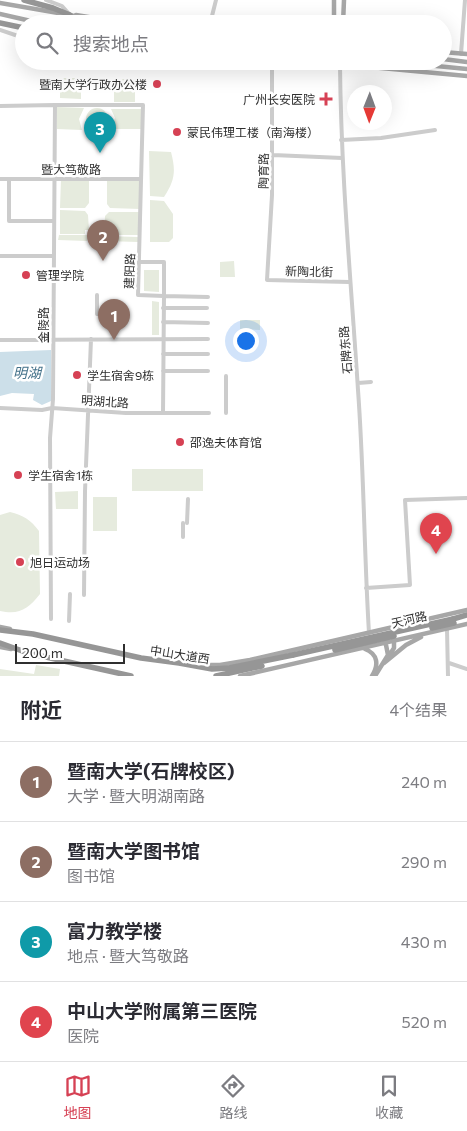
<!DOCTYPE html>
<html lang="zh">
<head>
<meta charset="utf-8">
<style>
	:root { --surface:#fff; --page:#f7f7f7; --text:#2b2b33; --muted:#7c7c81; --line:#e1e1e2; --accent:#d64154 }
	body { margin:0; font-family:Commissioner,"Noto Sans SC",sans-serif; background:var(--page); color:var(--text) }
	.compass { position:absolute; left:347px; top:85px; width:45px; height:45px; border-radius:50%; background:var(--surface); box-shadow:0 5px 20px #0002; rotate:181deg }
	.scale { position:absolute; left:15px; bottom:12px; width:110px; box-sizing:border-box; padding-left:5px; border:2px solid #2f2f2f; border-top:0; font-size:14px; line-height:18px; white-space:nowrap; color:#2f2f2f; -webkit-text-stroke:4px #fff; paint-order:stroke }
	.you { position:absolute; left:245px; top:340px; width:18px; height:18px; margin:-12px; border:4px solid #fff; border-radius:50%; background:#1a73e8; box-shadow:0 0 0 8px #1a73e833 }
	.badge { display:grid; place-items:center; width:32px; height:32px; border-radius:50%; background:var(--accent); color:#fff; font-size:16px; font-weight:700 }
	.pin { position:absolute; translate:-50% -41px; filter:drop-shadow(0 1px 2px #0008) }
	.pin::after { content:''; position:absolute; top:26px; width:18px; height:15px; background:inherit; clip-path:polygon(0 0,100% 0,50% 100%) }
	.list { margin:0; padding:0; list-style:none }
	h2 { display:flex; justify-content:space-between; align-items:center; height:65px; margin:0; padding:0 20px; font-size:21px }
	h2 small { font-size:16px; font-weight:400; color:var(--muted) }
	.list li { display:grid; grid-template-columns:32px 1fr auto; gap:15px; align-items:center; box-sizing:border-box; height:80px; padding:0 20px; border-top:1px solid var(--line) }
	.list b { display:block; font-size:19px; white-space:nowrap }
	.list p { margin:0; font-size:16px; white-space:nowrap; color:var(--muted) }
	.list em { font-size:16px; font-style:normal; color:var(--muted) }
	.icon { flex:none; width:28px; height:28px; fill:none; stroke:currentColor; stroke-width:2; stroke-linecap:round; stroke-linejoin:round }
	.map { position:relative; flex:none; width:467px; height:676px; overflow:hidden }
	.search { position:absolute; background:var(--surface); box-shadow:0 5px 20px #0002; left:15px; right:15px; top:15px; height:55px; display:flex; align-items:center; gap:12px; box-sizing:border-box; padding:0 18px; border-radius:28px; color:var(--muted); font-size:19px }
	.sheet { height:385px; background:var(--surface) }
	nav { display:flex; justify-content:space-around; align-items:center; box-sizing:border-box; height:70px; border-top:1px solid var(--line); background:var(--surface); font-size:14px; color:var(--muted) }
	nav a { display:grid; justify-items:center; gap:2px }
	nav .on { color:var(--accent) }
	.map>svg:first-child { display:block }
	.green { fill:#e6ebde }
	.water { fill:#ccdfe9 }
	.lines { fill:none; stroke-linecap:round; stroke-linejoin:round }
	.minor { stroke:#ccc; stroke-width:4 }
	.major { stroke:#a7a7a7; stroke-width:4.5 }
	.highway { stroke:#969696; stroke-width:5.5 }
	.highway-bridge { stroke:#969696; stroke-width:5.5 }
	.poi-dot { fill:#d64154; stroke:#fff; stroke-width:2 }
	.labels { text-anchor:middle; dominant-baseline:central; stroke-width:5; stroke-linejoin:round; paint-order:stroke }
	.poi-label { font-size:12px; fill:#2f2f2f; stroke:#fff; text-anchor:start }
	.street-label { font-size:12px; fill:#2f2f2f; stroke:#fff }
	.water-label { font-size:14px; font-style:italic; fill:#44728a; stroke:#fff }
</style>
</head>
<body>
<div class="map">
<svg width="467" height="676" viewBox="0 0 467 676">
	<rect width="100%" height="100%" fill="#fff"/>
	<path class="green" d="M 60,78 L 81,78 L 81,99 L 60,98 Z
		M 114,79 L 135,79 L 135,102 L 114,102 Z
		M 57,107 L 84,108 L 79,119 L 82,130 L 57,129 Z
		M86 119a11 11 0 1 1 22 0a11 11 0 1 1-22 0Z
		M 111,109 L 141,109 L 141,129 L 111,129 L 115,118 Z
		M 149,151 L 171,152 C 176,171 175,180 164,197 L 150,196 Z
		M 61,179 L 89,179 L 89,203 L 85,208 L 60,208 Z
		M 107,179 L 141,179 L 140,209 L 110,208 L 107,204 Z
		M 150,200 L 164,201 L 173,214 L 173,238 L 169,242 L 150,242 Z
		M 60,210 L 85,211 L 88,215 L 89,230 L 85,230 L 85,234 L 60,234 Z
		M 109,212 L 140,212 L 140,235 L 104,235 L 105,216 Z
		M 59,235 L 87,235 L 87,241 L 58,240 Z
		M 105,236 L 138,237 L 138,242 L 105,241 Z
		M 234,261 L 235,277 L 220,277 L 220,262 Z
		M 144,270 L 159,270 L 159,292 L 144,291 Z
		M 152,301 L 159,302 L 159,335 L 152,335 Z
		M 240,320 L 260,320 L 260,330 L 240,329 Z
		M 132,469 L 203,469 L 203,491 L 132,491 Z
		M 78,491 L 78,509 L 56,509 L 55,492 Z
		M 93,497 L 117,497 L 117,531 L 93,531 Z
		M 10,512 C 23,515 31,520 39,531 L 40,594 C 28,609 20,615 0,611 L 0,515 Z
		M 36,665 L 60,669 L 59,676 L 0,676 L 0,669 L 34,674 Z"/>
	<path class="water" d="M 51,350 L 51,401 L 42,405 L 33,400 L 34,394 L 12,393 L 0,396 L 0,352 Z"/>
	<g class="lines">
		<path class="minor" d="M 46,0 L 62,6 L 70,15
			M 210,24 L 216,0
			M 0,30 L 24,38
			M 461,54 L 465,0
			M 272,61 L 272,195 L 267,280 L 349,282
			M 340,65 C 341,174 351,282 358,390 C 364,471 364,552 369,633
			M 0,106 L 55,105
			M 341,140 L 381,138 L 435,130
			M 273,155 L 342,158
			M 0,179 L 141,179
			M 9,179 L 9,221 L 54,221
			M 0,256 L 53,256
			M 139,262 L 164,262 L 164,296 L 208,297
			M 97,295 L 97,314 L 114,315 L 114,339
			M 163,308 L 207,308
			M 163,322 L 208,323
			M 0,340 L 208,339
			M 163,354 L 208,354
			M 163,371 L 208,371
			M 226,376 L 226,413
			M 358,383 L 371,382
			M 0,408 L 42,410 L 52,408 L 126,413 L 209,413
			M 187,523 L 188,499
			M 183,537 L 183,523
			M 366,588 L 410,585 L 405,500 L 467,498
			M 84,595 L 85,491 L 91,339
			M 51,619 L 50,438 L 53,399 L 55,105 L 143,105 L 138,295 L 164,296 L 163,413
			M 69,621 L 70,594
			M 447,629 L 448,676
			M 449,663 L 467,669"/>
		<path class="major" d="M 0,3 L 70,15 L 102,24
			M 0,14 L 44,24
			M 76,15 L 131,24
			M 334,24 L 334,0
			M 343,24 L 344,0
			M 443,52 L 467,54
			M 443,59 L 467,62
			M 306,61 L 467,76
			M 385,61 L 467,69
			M 0,627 L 10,629
			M 0,647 L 11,649
			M 365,649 C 378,654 379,665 372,676
			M 388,657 L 394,648 L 394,639
			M 384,663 L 406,645 L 421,637
			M 202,665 L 220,665 L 250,660 L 467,610
			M 240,676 L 467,624
			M 375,676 L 388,655 L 385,640"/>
		<path class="highway" d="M 24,0 L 53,8 L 70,15
			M 0,23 L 24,28
			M 453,619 L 467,615
			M 0,630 L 33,634 L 141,658 L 179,663 L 212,669 L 229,668 L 293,655
			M 0,643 L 28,653 L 131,676
			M 216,676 L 262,666"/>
		<path class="highway-bridge" d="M 432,628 L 454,623
			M 335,650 L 394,636
			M 293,655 L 453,619"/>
	</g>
	<g class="poi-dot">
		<circle cx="157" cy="84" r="5"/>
		<path d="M323.5 91.5h5v5h5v5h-5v5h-5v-5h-5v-5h5z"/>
		<circle cx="177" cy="132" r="5"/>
		<circle cx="26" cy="275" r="5"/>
		<circle cx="77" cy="375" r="5"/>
		<circle cx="180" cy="442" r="5"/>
		<circle cx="18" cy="475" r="5"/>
		<circle cx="20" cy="562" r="5"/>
	</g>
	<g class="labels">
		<g class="poi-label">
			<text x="147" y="84" text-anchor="end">暨南大学行政办公楼</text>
			<text x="315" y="99" text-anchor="end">广州长安医院</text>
			<text x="187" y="132">蒙民伟理工楼（南海楼）</text>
			<text x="36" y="275">管理学院</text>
			<text x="87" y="375">学生宿舍9栋</text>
			<text x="190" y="442">邵逸夫体育馆</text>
			<text x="28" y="475">学生宿舍1栋</text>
			<text x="30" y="562">旭日运动场</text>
		</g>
		<g class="street-label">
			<text x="71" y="169">暨大笃敬路</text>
			<text transform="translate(263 171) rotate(-89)">陶育路</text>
			<text transform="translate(129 271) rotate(-88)">建阳路</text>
			<text transform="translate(309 271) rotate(1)">新陶北街</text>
			<text transform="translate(43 325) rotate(-90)">金陵路</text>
			<text transform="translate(345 350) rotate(-95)">石牌东路</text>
			<text transform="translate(105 401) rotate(4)">明湖北路</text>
			<text transform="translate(409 619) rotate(-13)">天河路</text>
			<text transform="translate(180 654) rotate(9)">中山大道西</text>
		</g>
		<g class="water-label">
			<text x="27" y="372">明湖</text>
		</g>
	</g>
</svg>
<svg class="compass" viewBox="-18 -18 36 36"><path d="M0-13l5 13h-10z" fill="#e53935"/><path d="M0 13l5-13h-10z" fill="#7c7c81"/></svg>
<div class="scale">200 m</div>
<div class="you"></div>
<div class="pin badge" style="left:114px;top:340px;background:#8d6e63">1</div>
<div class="pin badge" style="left:103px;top:261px;background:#8d6e63">2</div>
<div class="pin badge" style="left:100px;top:153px;background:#0f9aa8">3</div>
<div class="pin badge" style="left:436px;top:554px;background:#e0444e">4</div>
<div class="search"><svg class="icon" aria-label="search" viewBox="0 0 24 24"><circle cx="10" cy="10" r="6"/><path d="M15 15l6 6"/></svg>搜索地点</div>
</div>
<section class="sheet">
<h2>附近<small>4个结果</small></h2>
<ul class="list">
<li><span class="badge" style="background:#8d6e63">1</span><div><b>暨南大学(石牌校区)</b><p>大学 · 暨大明湖南路</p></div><em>240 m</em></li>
<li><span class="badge" style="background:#8d6e63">2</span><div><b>暨南大学图书馆</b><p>图书馆</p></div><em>290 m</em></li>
<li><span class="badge" style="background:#0f9aa8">3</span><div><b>富力教学楼</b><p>地点 · 暨大笃敬路</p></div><em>430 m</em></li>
<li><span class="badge" style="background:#e0444e">4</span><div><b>中山大学附属第三医院</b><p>医院</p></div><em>520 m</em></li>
</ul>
</section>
<nav>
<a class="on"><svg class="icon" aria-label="map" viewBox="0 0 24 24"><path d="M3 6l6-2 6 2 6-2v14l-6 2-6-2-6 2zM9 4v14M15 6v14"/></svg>地图</a>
<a><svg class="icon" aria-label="directions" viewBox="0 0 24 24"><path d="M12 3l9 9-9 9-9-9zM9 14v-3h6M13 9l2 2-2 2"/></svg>路线</a>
<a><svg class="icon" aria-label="saved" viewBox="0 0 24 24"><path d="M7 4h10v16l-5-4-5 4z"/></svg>收藏</a>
</nav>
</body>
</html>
